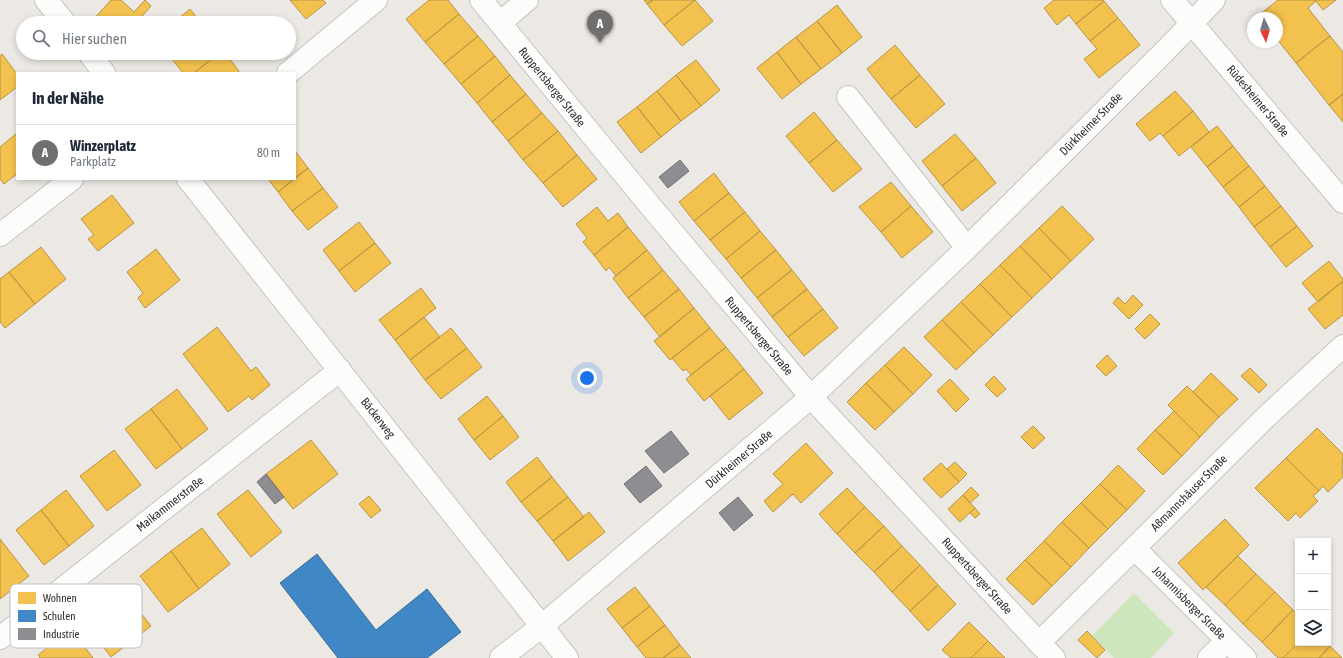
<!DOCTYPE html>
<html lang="de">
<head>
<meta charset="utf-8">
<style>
	:root { --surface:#fff; --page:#f2f2f3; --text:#1f2937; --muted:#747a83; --line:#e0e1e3; --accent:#706f6e }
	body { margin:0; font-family:"Asap Condensed",sans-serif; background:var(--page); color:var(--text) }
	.controls { position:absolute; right:12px; bottom:12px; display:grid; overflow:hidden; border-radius:0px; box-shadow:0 2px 6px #0003 }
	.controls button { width:36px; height:36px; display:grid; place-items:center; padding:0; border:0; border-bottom:1px solid var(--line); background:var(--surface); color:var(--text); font:20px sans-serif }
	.compass { position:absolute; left:1247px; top:12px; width:36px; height:36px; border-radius:50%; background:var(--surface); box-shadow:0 2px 6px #0003; rotate:175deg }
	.you { position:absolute; left:587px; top:378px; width:14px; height:14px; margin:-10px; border:3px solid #fff; border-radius:50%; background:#1a73e8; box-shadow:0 0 0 6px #1a73e833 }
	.badge { display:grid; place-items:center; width:26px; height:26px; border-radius:50%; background:var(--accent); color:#fff; font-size:13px; font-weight:700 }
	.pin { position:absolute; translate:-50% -33px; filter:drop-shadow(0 1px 2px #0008) }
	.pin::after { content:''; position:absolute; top:21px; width:14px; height:12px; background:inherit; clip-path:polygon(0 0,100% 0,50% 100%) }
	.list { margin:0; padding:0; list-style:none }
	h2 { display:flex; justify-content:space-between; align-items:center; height:52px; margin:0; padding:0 16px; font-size:17px }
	h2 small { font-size:13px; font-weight:400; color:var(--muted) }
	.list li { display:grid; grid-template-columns:26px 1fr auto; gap:12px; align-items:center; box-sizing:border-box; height:56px; padding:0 16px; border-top:1px solid var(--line) }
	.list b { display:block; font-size:15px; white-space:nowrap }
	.list p { margin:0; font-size:13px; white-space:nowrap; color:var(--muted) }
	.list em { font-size:13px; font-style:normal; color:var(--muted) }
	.icon { flex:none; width:22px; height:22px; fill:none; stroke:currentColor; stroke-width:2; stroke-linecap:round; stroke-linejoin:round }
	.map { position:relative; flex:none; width:1343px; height:658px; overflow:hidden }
	.search { position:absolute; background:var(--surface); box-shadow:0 2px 6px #0003; left:16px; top:16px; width:280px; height:44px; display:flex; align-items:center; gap:10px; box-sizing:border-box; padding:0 14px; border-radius:22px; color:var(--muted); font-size:15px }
	.panel { position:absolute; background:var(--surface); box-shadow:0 2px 6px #0003; left:16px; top:72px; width:280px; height:108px; border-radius:0px }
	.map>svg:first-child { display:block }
	.green { fill:#cee6be }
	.homes { fill:#f2c14e; stroke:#b79544 }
	.schools { fill:#3f88c5; stroke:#3a6d98 }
	.industry { fill:#8d8d92; stroke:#707074 }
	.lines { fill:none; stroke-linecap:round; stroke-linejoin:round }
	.minor-casing { stroke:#c5c4c5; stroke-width:24 }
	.minor { stroke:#fcfcfb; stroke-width:22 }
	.labels { text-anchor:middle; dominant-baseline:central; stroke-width:4; stroke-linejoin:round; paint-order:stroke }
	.street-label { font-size:12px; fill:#2e2e2e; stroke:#fff }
	.key { fill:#fff; stroke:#c0c0c0; stroke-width:1 }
	.key-label { font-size:11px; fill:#2e2e2e }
</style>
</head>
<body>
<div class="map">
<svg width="1343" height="658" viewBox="0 0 1343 658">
	<rect width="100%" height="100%" fill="#ece8e4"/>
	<path class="green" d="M 1134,593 L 1174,633 L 1151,658 L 1114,658 L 1092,636 Z"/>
	<path class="homes" d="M 111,0 L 121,0 L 134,12 L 145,0 L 151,6 L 136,23 L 94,23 L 92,21 Z
		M 290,0 L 323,0 L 326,3 L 306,19 Z
		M 429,0 L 448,0 L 459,14 L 425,42 L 406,19 Z
		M 644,0 L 653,0 L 647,4 Z
		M 653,0 L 695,0 L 664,25 L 647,4 Z
		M 695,0 L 713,21 L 682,46 L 664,25 Z
		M 1054,0 L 1103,0 L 1104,1 L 1076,24 L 1069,15 L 1057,25 L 1044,8 Z
		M 1278,0 L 1315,0 L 1316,1 L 1308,8 L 1330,36 L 1296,63 L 1277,39 L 1277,18 L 1260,18 L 1258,16 Z
		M 1315,0 L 1336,0 L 1323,10 Z
		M 1104,1 L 1118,18 L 1090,41 L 1076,24 Z
		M 837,5 L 862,37 L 842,53 L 817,21 Z
		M 190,9 L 201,23 L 173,23 Z
		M 459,14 L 478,36 L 444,64 L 425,42 Z
		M 1118,18 L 1140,45 L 1099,78 L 1084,59 L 1097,49 L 1090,41 Z
		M 817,21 L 842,53 L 821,69 L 796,37 Z
		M 478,36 L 495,56 L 461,84 L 444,64 Z
		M 1330,36 L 1343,52 L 1343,94 L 1329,105 L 1296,63 Z
		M 796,37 L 821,69 L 801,84 L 777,52 Z
		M 895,45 L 920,75 L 891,99 L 867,69 Z
		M 777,52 L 801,84 L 782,99 L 757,68 Z
		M 167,53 L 177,53 L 171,58 Z
		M 177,53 L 219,53 L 194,73 L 183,73 L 171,58 Z
		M 219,53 L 225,53 L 239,71 L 237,73 L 194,73 Z
		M 2,54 L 17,74 L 17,87 L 0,100 L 0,56 Z
		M 495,56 L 510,75 L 477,103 L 461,84 Z
		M 696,60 L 720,90 L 701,106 L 676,75 Z
		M 510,75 L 526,94 L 492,122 L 477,103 Z
		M 676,75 L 701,106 L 681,121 L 657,91 Z
		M 920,75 L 945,104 L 916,128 L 891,99 Z
		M 657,91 L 681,121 L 661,137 L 637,107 Z
		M 1175,91 L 1193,111 L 1163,136 L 1160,133 L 1150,141 L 1136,124 Z
		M 526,94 L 542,113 L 508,141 L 492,122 Z
		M 1343,94 L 1343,122 L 1329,105 Z
		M 637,107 L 661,137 L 641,153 L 617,122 Z
		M 1193,111 L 1209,132 L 1179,156 L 1163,136 Z
		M 814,112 L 837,140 L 809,163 L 786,136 Z
		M 542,113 L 558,131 L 523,160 L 508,141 Z
		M 1217,126 L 1233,146 L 1207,167 L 1191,147 Z
		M 558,131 L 577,155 L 543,183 L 523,160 Z
		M 17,133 L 17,174 L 4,184 L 0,179 L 0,147 Z
		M 955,134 L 976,158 L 942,186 L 922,161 Z
		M 837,140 L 862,169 L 833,192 L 809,163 Z
		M 1233,146 L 1249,166 L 1223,187 L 1207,167 Z
		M 295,151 L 308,168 L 295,178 Z
		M 577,155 L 597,179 L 563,207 L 543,183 Z
		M 976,158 L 996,183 L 962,211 L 942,186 Z
		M 1249,166 L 1265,186 L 1239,207 L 1223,187 Z
		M 308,168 L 323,188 L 292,211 L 278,192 Z
		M 714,173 L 729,193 L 694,221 L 679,202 Z
		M 268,179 L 294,179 L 278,192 Z
		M 891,182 L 911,206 L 881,232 L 859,207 Z
		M 1265,186 L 1281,206 L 1254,227 L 1239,207 Z
		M 323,188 L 338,207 L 308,230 L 292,211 Z
		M 729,193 L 745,212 L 710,240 L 694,221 Z
		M 112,195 L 134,223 L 98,251 L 88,239 L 94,235 L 81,219 Z
		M 911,206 L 933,232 L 902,258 L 881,232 Z
		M 1062,206 L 1094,239 L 1071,261 L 1039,228 Z
		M 1281,206 L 1297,226 L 1270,247 L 1254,227 Z
		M 597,207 L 608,221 L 618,213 L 628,227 L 594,255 L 583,242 L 587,238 L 576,224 Z
		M 745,212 L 760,231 L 726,259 L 710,240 Z
		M 359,222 L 375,243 L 339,271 L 323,250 Z
		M 1297,226 L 1313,246 L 1286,267 L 1270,247 Z
		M 628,227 L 647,250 L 616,276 L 609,267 L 606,271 L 594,255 Z
		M 1039,228 L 1071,261 L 1052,279 L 1020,246 Z
		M 760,231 L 776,250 L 741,278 L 726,259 Z
		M 375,243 L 391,263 L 355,292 L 339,271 Z
		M 1020,246 L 1052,279 L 1032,298 L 1000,265 Z
		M 41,247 L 66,279 L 35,304 L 9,272 Z
		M 156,249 L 180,280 L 145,308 L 138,298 L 143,293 L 127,272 Z
		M 647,250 L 663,270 L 628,298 L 613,278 Z
		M 776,250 L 792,270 L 757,298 L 741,278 Z
		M 1329,261 L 1343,279 L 1343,281 L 1318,302 L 1302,283 Z
		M 1000,265 L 1032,298 L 1012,317 L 980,284 Z
		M 663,270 L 679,289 L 644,317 L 628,298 Z
		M 792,270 L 807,289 L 772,317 L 757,298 Z
		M 9,272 L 35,304 L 5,328 L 0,322 L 0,279 Z
		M 1343,281 L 1343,315 L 1325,329 L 1308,309 Z
		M 980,284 L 1012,317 L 993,335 L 961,302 Z
		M 421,288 L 436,308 L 395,340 L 379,320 Z
		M 679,289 L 694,308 L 660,337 L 644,317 Z
		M 807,289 L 823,309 L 788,337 L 772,317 Z
		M 1133,295 L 1143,305 L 1129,319 L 1113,303 L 1118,297 L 1125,304 Z
		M 961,302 L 993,335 L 974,353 L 942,320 Z
		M 694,308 L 710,328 L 670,360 L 654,341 Z
		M 823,309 L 838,328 L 804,356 L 788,337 Z
		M 1150,314 L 1160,324 L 1145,339 L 1135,329 Z
		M 424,317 L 440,337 L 410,360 L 395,340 Z
		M 942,320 L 974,353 L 956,370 L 924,337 Z
		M 217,327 L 251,371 L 256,367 L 270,385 L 252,400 L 249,396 L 228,412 L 183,354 Z
		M 451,328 L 467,348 L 425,380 L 410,360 Z
		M 710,328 L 726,347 L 691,375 L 686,369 L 683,371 L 672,358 Z
		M 726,347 L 744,369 L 704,401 L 686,379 Z
		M 904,347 L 932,375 L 913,394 L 885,365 Z
		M 467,348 L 482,367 L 441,399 L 425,380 Z
		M 1107,355 L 1117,366 L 1106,376 L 1096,366 Z
		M 885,365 L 913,394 L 894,412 L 866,383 Z
		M 1250,368 L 1267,385 L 1259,393 L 1241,376 Z
		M 744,369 L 763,393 L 729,420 L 710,396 Z
		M 1211,373 L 1238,399 L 1219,417 L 1193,392 Z
		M 994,376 L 1006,389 L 997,397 L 985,385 Z
		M 950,379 L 969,399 L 956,412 L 937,391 Z
		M 866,383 L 894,412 L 875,430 L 847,402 Z
		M 1187,386 L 1219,417 L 1200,437 L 1168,405 Z
		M 177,389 L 208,429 L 182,449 L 151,409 Z
		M 487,396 L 503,416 L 474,440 L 458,419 Z
		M 151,409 L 182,449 L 156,469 L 125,429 Z
		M 1174,411 L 1200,437 L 1182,456 L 1155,430 Z
		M 503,416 L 519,437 L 490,460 L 474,440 Z
		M 1033,426 L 1045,438 L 1033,449 L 1021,437 Z
		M 1317,428 L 1343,454 L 1342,468 L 1343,477 L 1328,492 L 1323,486 L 1319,491 L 1286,458 Z
		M 1155,430 L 1182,456 L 1163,475 L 1137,449 Z
		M 311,440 L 338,474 L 293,509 L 266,474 Z
		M 806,443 L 833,473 L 801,503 L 793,494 L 773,512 L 764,501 L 783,484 L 773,474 Z
		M 114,450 L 141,485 L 107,511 L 80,476 Z
		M 537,457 L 552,477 L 521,502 L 506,482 Z
		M 1286,458 L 1319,491 L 1313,496 L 1318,501 L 1300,518 L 1296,513 L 1288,521 L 1255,488 Z
		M 955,462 L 967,474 L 959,482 L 947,469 Z
		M 941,463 L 959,482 L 941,498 L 923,479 Z
		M 1118,465 L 1145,491 L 1127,510 L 1100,484 Z
		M 552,477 L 568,497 L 537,521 L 521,502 Z
		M 1100,484 L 1127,510 L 1108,529 L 1081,503 Z
		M 971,487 L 979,495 L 970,503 L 963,495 Z
		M 847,488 L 865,507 L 837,534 L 819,514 Z
		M 66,490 L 94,526 L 69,546 L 41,510 Z
		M 248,490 L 282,532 L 251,557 L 217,514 Z
		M 963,495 L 975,508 L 960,522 L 948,509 Z
		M 369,496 L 381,510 L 371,518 L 359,504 Z
		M 568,497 L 584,517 L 553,541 L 537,521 Z
		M 1081,503 L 1108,529 L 1089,548 L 1062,522 Z
		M 865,507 L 884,526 L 855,553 L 837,534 Z
		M 975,508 L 980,514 L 975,518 L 970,513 Z
		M 41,510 L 69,546 L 44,565 L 16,530 Z
		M 589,512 L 605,532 L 568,561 L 553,541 Z
		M 1225,519 L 1249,545 L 1203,590 L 1178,563 Z
		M 1062,522 L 1089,548 L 1071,567 L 1044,541 Z
		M 884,526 L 902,546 L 874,572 L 855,553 Z
		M 202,528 L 230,564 L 199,589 L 171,551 Z
		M 0,539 L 29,576 L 0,599 Z
		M 1044,541 L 1071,567 L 1052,586 L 1025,560 Z
		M 902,546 L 920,565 L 892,592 L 874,572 Z
		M 171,551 L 199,589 L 168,612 L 140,576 Z
		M 1238,556 L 1256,574 L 1225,605 L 1206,587 Z
		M 1025,560 L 1052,586 L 1033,605 L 1006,579 Z
		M 920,565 L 938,585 L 910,611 L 892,592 Z
		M 1256,574 L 1275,592 L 1243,624 L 1225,605 Z
		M 938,585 L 956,604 L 928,631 L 910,611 Z
		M 120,586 L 151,626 L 111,657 L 79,617 Z
		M 635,587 L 650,606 L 622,628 L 607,609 Z
		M 1275,592 L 1293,610 L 1262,642 L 1243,624 Z
		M 650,606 L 665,625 L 637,647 L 622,628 Z
		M 1293,610 L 1298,615 L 1298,643 L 1283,658 L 1278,658 L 1262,642 Z
		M 969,622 L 988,641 L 971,658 L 951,658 L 942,650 Z
		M 665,625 L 680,645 L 663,658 L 646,658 L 637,647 Z
		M 71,629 L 93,658 L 40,658 L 38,655 Z
		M 1087,631 L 1105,650 L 1097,658 L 1078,640 Z
		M 988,641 L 1005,658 L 971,658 Z
		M 1298,643 L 1327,643 L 1330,646 L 1319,658 L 1283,658 Z
		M 680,645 L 691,658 L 663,658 Z
		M 1330,646 L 1342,658 L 1319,658 Z"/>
	<path class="schools" d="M 317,554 L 376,630 L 427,589 L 461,632 L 427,658 L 338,658 L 280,583 Z"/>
	<path class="industry" d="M 680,160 L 689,171 L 668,188 L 659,177 Z
		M 671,431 L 689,454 L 664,473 L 645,451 Z
		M 646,466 L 662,486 L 640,503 L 624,484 Z
		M 266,474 L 284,497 L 275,504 L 257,482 Z
		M 738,497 L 753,515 L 734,531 L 719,513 Z"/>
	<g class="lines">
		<defs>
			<path id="minor" d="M 46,0 L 65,23
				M 481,0 L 652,208 L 811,397 L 926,521 L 1039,643 L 1054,658
				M 1172,0 L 1343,202
				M 500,23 L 527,0
				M 89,53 L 104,73
				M 288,73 L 376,0
				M 848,97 L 967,248
				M 188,179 L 567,658
				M 0,235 L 72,179
				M 1134,548 L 1245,658
				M 0,638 L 340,370
				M 1039,643 L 1267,416 L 1343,346
				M 501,658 L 542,626 L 811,397 L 967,248 L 1165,51 L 1214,0
				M 1209,658 L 1227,641"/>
		</defs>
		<use href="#minor" class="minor-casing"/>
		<use href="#minor" class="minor"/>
	</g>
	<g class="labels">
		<g class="street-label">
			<text transform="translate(552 87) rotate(51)">Ruppertsberger Straße</text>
			<text transform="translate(1258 101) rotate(50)">Rüdesheimer Straße</text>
			<text transform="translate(1091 124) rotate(-45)">Dürkheimer Straße</text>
			<text transform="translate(759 336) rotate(50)">Ruppertsberger Straße</text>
			<text transform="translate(378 418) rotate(52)">Bäckerweg</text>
			<text transform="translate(739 459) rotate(-40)">Dürkheimer Straße</text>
			<text transform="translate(1189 493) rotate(-45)">Aßmannshäuser Straße</text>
			<text transform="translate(170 504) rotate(-38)">Maikammerstraße</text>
			<text transform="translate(977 576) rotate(48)">Ruppertsberger Straße</text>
			<text transform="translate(1189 603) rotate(45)">Johannisberger Straße</text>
		</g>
	</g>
	<rect x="10" y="584" width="132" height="64" rx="6" class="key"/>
	<rect x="18" y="592" width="18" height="12" fill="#f2c14e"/>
	<rect x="18" y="610" width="18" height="12" fill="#3f88c5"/>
	<rect x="18" y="628" width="18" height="12" fill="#8d8d92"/>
	<g class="key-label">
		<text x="43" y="602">Wohnen</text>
		<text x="43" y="620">Schulen</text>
		<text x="43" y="638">Industrie</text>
	</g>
</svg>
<div class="controls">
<button>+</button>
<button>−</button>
<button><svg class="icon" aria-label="layers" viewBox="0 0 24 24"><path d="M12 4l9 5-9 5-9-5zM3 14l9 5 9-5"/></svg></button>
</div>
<svg class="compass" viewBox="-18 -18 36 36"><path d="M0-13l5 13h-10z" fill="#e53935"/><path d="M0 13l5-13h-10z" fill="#747a83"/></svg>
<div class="you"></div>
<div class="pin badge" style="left:600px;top:43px">A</div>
<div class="search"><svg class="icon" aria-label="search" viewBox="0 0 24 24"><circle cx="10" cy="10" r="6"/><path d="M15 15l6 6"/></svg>Hier suchen</div>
<section class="panel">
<h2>In der Nähe<small></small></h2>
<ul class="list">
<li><span class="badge">A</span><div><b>Winzerplatz</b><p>Parkplatz</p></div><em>80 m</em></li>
</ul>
</section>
</div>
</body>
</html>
